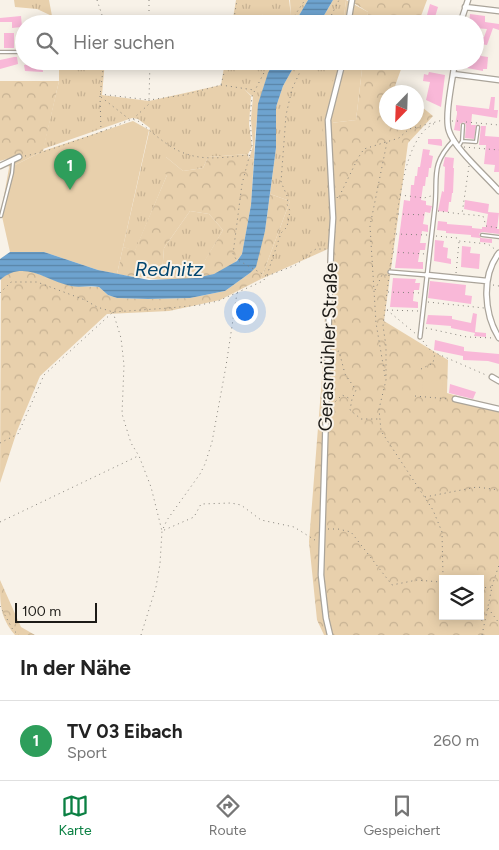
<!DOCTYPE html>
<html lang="de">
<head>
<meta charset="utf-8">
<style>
	:root { --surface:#fff; --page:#f6f6f6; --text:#222; --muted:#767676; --line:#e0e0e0; --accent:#0b8043 }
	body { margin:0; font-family:Figtree,sans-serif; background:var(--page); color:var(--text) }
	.controls { position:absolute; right:15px; bottom:15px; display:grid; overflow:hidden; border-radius:0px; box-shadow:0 2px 12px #0003 }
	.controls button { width:45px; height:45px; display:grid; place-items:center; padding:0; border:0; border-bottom:1px solid var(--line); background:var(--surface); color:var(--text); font:25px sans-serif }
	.compass { position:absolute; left:379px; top:85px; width:45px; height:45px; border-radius:50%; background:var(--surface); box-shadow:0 2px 12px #0003; rotate:203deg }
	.scale { position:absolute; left:15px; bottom:12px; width:82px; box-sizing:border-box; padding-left:5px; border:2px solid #1d1b17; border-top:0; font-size:14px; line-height:18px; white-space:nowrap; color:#1d1b17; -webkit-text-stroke:4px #f8f2e8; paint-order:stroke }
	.you { position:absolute; left:244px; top:311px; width:18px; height:18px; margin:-12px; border:4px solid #fff; border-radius:50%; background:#1a73e8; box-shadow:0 0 0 8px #1a73e833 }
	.badge { display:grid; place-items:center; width:32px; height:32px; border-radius:50%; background:var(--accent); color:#fff; font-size:16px; font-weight:700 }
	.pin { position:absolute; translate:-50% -41px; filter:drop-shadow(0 1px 2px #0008) }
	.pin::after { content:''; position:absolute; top:26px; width:18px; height:15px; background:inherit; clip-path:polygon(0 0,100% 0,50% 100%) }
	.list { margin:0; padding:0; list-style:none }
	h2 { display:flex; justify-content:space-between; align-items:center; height:65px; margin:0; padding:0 20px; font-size:21px }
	h2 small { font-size:16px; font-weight:400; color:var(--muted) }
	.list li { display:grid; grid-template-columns:32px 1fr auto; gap:15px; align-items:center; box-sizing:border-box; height:80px; padding:0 20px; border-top:1px solid var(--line) }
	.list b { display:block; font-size:19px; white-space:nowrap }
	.list p { margin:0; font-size:16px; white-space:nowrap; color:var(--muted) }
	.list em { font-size:16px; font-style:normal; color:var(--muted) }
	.icon { flex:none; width:28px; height:28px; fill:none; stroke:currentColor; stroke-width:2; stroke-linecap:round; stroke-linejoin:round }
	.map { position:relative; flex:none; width:499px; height:635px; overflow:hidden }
	.search { position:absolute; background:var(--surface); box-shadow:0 2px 12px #0003; left:15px; right:15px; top:15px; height:55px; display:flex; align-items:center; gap:12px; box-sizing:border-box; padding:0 18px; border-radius:28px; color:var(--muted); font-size:19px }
	.sheet { height:145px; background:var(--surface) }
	nav { display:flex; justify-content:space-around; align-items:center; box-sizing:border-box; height:70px; border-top:1px solid var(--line); background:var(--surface); font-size:14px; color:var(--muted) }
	nav a { display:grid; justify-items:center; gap:2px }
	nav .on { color:var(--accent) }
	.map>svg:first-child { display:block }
	.grass { fill:url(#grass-tufts) }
	.forest { fill:url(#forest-crowns); fill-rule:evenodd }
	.garden { fill:#e8d0ac }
	.water { fill:url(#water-rules) }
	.building { fill:#f9b8d8 }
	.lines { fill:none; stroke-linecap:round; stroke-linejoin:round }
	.service-casing { stroke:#aaa49a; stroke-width:4.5 }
	.pedestrian-casing { stroke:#aaa49a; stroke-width:5.5 }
	.minor-casing { stroke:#aaa49a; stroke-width:7 }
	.path { stroke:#85827b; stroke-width:1; stroke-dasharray:1 4; stroke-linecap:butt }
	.service { stroke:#fff; stroke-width:2 }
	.pedestrian { stroke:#fff; stroke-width:3 }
	.minor { stroke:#fff; stroke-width:4.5 }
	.labels { text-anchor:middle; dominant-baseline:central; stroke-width:4; stroke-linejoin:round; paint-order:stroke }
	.street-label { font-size:19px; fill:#1d1b17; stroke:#f8f2e8 }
	.water-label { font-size:20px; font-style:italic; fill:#01456e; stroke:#f8f2e8 }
</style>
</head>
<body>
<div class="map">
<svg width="499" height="635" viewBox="0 0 499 635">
	<defs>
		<pattern id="grass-tufts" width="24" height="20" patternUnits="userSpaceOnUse" patternTransform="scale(1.25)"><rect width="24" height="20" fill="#e8d0ac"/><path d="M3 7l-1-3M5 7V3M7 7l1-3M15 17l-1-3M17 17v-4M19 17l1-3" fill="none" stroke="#c7b293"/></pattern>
		<pattern id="forest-crowns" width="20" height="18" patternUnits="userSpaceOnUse" patternTransform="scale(1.25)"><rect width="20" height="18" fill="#e8d0ac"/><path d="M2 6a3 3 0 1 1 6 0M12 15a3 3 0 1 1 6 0" fill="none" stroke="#c7b293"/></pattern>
		<pattern id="water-rules" width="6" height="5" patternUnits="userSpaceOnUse" patternTransform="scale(1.25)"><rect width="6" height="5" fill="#6ea3cf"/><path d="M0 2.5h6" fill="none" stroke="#5a84a7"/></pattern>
	</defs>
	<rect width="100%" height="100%" fill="#f8f2e8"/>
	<path class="grass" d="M 14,0 L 49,0 L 52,16 L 37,9 L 15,7 Z
		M 236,0 L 289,0 L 291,16 L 290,0 L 308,0 L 294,24 L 260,24 L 263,14 L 259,24 L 232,24 Z
		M 333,0 L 346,0 L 343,24 L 319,24 Z
		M 59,61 L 105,61 L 102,95 L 149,101 L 221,85 L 225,61 L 274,61 C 259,91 255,125 254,158 L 249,159 L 253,146 L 251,119 L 253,97 L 244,89 L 251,96 L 249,124 L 252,147 L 248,154 L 208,157 L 203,168 L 183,171 L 166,157 L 167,175 L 135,251 L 123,247 L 150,128 L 138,119 L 132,118 L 43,149 L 59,81 Z
		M 297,61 L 337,61 L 328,201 L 328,249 L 261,279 L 290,201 L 270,194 L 276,148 L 276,107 L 283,86 Z
		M 190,211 L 209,214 L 223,230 L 196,276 L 162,274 L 164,248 Z"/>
	<path class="forest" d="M 349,0 L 427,0 L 418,24 L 367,24 L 368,12 Z
		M 363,61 L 404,61 L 395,86 L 403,92 L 386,92 L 386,122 L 416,122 L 417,103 L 433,116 L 408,143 L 384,321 L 448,360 L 447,393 L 499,408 L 499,635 L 324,635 L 317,620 L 309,542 L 322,377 L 328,249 L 328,201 L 322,124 L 356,120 ZM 443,579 L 480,579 L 480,616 L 443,616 Z
		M 0,81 L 59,81 L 43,151 L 9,168 L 7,159 L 0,161 Z
		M 248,154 L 249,159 L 254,158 L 251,205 L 242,254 C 220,289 151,280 117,274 L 123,247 L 135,250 L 167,175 L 159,169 L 166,157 L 183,171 L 203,168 L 208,157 ZM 190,211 L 209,214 L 223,230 L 196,275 L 162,274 L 164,248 Z
		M 270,194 L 290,201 L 261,279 L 220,300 L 169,311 L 107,314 L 40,376 L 17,431 L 0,483 L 1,279 L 11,271 L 30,271 L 71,286 L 99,287 L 108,295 L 117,298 L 148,299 L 190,298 L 225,291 L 250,273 L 265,231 Z
		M 0,580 L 21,627 L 35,635 L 15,635 C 0,617 0,605 0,580 Z"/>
	<path class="garden" d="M 346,0 L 368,12 L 367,24 L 343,24 Z
		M 337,61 L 363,61 L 356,120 L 322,124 Z
		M 133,121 L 149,130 L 117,274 L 98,270 L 44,252 L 10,252 L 1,212 L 9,168 L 43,151 Z
		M 442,380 L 443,392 L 423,394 L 422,382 Z"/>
	<path class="water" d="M 308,0 L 333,0 L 319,24 L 294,24 Z
		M 274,61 L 297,61 L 283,86 L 276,107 L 276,148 L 265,231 L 256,267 L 250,273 L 225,291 L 190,298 L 148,299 L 117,298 L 108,295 L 99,287 C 90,285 80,288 71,286 C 46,281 24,259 0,280 L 0,259 L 10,252 L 44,252 L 98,270 L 149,280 L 195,278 L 214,274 L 237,261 L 242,254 L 251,205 L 258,104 L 268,73 Z"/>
	<path class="building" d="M 430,4 L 438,7 L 435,17 L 427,15 Z
		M 470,14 L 485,16 L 485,22 L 499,24 L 499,30 L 493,28 L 487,45 L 480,44 L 481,37 L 484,37 L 487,29 L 475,28 L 475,24 L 469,24 Z
		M 21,16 L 22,27 L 12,28 L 12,22 L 0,22 L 0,18 Z
		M 4,33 L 14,33 L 14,48 L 4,48 Z
		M 477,47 L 482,47 L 481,56 L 488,57 L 487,69 L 483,69 L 483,71 L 467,68 L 468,61 L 475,61 Z
		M 14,57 L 17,57 L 18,64 L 0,69 L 0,60 Z
		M 33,61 L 42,63 L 43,72 L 25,71 L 24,65 L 33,64 Z
		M 429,72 L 445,75 L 441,107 L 426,100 L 430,82 L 423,81 L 424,74 L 428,75 Z
		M 491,97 L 495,97 L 494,110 L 498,110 L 497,118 L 472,114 L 471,125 L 476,125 L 474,139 L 465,138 L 466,125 L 464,122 L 460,124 L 460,131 L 454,130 L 457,114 L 457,111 L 456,111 L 456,105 L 489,109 Z
		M 481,126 L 486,126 L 485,136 L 499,137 L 499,172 L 494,172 L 495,165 L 484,164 L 486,145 L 479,145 Z
		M 428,139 L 441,139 L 442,141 L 442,146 L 428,144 Z
		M 423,149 L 430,150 L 429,155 L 433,156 L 431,168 L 429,168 L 428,177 L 426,177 L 425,186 L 423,186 L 421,200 L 426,201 L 426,205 L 432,206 L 430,213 L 425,212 L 423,224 L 428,225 L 428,232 L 422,231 L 420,243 L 426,243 L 425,250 L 420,250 L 418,262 L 423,262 L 423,269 L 395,268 L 404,200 L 410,201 L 411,185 L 414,185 L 415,176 L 417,176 L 418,167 L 420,167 Z
		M 445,157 L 454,158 L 453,168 L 454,168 L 453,193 L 452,193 L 451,202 L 449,202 L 448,212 L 438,211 L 442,191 L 444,192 L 445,167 L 443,166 Z
		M 465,200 L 489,204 L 488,212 L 499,213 L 497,229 L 499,229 L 499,234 L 482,232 L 479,234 L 481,238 L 492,239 L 492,243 L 480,242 L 480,238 L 471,237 L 471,235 L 446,233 L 446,231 L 437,230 L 438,221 L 447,222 L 447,224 L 472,226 L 472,228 L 482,229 L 482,227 L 486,227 L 488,214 L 464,209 Z
		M 435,240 L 444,241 L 443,247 L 448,248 L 447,258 L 451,259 L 451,264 L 434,261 Z
		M 462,246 L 471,247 L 470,253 L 480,254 L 479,269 L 461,267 Z
		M 393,278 L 416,279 L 415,283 L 420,283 L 419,290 L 414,290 L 413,301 L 418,302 L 418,308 L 390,307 Z
		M 430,281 L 466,285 L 465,295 L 472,296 L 471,304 L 428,298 Z
		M 473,313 L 477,314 L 475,332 L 486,333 L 486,337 L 474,336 L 475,333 L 451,328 L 451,326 L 426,324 L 428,315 L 452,316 L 452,319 L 471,323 Z
		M 435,340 L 464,347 L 464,351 L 499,354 L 499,364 L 488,361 L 463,360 L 463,356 L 434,350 Z
		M 450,384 L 476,392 L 473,399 L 449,393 Z"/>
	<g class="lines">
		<defs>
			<path id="service" d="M 0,52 L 24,52
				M 462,141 L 463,125
				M 459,146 L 462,141 L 476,142 L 478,127
				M 1,216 L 12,173 L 13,162
				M 482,235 L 499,237"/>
			<path id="pedestrian" d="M 390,272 L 427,275
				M 420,337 L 435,206 C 438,176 430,165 454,140"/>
			<path id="minor" d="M 465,7 L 499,11
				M 348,24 L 352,0
				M 460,24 L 468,0
				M 455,61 C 453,78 444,116 449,131 C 454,148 486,176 499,191
				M 453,74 L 499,80
				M 0,166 L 19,157
				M 499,253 C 481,276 484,314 499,338
				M 427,275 L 487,281
				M 492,377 L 499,381
				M 455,399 L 499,409
				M 330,635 L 326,618 L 321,575 L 331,249 L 333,218 L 328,120 L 343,61"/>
		</defs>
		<use href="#service" class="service-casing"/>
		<use href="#pedestrian" class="pedestrian-casing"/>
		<use href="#minor" class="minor-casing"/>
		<path class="path" d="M 97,0 L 105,24
			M 149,0 L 149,24
			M 233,24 L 237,0
			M 289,24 L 305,0
			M 327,24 L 339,0
			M 221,85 L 254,90
			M 100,94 L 149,100 L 150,61
			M 101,97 L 129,119
			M 133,119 L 149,104 L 149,100 L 184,95 L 221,85 L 227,61
			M 452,121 L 460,121
			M 466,122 L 499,125
			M 101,132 L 100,96 L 104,61
			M 464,147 L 499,150
			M 25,156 L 43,152 L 101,132 L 132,119 L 138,121 C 151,131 164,144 179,151 C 202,162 225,157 249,155
			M 469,166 L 462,214 L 483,216 L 486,226 L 499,228
			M 400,195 L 424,198 L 431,196
			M 337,197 L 338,199 L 358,158 L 364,149 L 399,138 L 409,129 L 443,120
			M 438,211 L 461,214
			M 398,214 L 428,215
			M 396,234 L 427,235
			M 436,236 L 457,238 L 459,241 L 488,244 L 496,250
			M 393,252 L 426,254
			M 390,269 C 396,233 399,157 424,131 C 427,127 433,125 436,122
			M 456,273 L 459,242
			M 267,275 L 281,233 L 287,227 L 290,211 L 287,204 L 288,198 L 281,182 L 286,115 L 292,89 L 305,61
			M 389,275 L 383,326 L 386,346 L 386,380 L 379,409 L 381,431 L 433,510 L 442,532 L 443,576 L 445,579
			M 266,276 L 236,259 L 233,254 L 242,184 L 252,146 L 250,119 L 252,96 L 270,61
			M 493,285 L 499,286
			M 375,290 L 382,275 L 387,275
			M 388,292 L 422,293
			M 0,293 L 11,282 L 37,282 L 85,300 L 97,307 L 113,312 L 169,308 L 200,305 L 218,301 L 263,281 L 267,276 L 296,265 L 310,253 L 316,249 L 326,249
			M 428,302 L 484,308
			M 387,310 L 416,334
			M 387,310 L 418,311
			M 113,312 L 121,338 L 124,365 L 122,414 L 131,443 L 139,456 L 151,487 L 162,531 L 194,517 L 201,504 L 231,503 L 241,505 L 261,520 L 294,527 L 318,542
			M 426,328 L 467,337 L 494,338
			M 423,341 L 431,351 L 486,375
			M 333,353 L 339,351 L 345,374 L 356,390 L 352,399 L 350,410 L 361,419 L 379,419
			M 421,369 L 433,363 L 435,353
			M 385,376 L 376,323 L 370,226 L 387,142
			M 415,396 L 449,399
			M 332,405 L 342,395 L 351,399
			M 0,443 L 18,434 L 44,375 L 113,312
			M 425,497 L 477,487 L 499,490
			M 0,522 L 138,456
			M 328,529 L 338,529 L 351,532 L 392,585 L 417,580 L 440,582 L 443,583
			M 492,586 L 499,565
			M 480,588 L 492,587 L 482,635
			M 0,606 L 13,630 L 19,635
			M 488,608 L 499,623
			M 479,616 L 484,624
			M 141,635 L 156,587 L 160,564 L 162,531 L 167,520 L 200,474 L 205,464 L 212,442 L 226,366 L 237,293"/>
		<use href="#service" class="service"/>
		<use href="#pedestrian" class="pedestrian"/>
		<use href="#minor" class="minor"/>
	</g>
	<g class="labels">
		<g class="street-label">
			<text transform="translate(328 347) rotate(-88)">Gerasmühler Straße</text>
		</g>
		<g class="water-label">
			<text x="169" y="269">Rednitz</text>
		</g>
	</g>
</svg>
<div class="controls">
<button><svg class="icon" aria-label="layers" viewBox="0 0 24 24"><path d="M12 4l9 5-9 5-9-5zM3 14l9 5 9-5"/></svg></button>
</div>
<svg class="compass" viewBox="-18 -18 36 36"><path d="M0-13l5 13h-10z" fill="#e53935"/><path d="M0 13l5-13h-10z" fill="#767676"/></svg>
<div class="scale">100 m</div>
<div class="you"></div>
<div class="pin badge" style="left:70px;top:190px;background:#2e9e5b">1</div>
<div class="search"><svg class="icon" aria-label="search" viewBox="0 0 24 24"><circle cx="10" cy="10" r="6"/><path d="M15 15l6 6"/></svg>Hier suchen</div>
</div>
<section class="sheet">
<h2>In der Nähe<small></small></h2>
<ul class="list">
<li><span class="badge" style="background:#2e9e5b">1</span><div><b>TV 03 Eibach</b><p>Sport</p></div><em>260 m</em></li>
</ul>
</section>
<nav>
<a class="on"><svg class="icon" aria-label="map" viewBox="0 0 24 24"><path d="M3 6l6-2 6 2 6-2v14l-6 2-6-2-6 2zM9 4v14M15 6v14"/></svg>Karte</a>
<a><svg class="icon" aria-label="directions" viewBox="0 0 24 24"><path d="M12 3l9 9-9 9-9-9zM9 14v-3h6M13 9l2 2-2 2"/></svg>Route</a>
<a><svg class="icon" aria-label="saved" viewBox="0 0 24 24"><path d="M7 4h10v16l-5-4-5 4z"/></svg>Gespeichert</a>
</nav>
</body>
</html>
